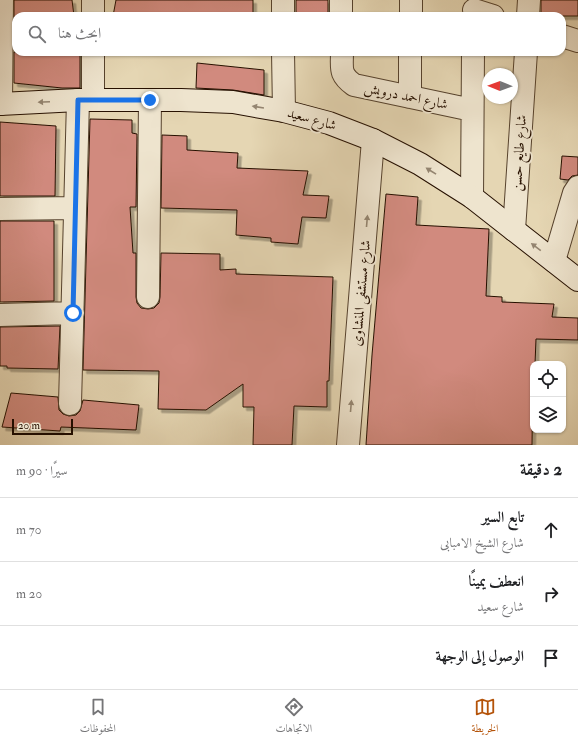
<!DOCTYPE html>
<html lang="ar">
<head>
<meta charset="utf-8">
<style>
	:root { --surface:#fff; --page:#f2f2f2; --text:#202124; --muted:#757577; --line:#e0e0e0; --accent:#b45309 }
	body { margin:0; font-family:"IM FELL Double Pica",Amiri,serif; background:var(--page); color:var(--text); direction:rtl }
	.controls { position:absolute; right:12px; bottom:12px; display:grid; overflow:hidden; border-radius:8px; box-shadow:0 1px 3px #0004 }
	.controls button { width:36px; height:36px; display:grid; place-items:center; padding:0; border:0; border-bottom:1px solid var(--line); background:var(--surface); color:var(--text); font:20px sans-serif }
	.compass { position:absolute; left:482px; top:68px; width:36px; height:36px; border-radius:50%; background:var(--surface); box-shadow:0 1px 3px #0004; rotate:271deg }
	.scale { position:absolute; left:12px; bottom:10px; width:61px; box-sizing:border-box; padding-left:4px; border:2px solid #261000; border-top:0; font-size:11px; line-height:14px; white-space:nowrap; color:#261000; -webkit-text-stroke:3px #eee4ce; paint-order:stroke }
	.stop { position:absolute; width:12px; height:12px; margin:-9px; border:3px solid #1a73e8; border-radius:50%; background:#fff }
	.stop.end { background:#1a73e8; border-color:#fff; box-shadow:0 1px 4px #0008 }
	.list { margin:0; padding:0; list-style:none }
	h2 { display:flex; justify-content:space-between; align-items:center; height:52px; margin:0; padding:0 16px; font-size:17px }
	h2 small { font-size:13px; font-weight:400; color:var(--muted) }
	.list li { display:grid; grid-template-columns:26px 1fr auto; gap:12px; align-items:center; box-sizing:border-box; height:64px; padding:0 16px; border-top:1px solid var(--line) }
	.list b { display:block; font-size:15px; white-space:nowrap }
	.list p { margin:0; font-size:13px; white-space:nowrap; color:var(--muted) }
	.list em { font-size:13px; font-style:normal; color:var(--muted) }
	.icon { flex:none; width:22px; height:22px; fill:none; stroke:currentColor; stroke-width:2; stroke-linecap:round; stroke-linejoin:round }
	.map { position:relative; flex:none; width:578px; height:445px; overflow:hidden; direction:ltr }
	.search { position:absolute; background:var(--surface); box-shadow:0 1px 3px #0004; left:12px; right:12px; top:12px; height:44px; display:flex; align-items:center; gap:10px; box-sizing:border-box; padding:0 14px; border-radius:12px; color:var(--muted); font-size:15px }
	.sheet { height:244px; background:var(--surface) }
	nav { display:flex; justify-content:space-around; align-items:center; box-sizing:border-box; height:56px; border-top:1px solid var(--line); background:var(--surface); font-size:11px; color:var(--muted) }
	nav a { display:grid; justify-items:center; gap:2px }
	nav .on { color:var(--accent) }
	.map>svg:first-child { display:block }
	.building { fill:#d18a7e; stroke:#261000; filter:url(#shadow) }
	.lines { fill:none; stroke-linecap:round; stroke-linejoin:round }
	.street-casing { stroke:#56422d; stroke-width:24 }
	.secondary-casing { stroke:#261000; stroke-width:24 }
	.street { stroke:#eee4ce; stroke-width:22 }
	.secondary { stroke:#eee4ce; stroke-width:22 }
	.oneway { fill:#948571 }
	.route { stroke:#1a73e8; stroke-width:5 }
	.labels { text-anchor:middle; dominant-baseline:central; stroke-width:3.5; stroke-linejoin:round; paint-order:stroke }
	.street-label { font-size:14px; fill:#261000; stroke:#eee4ce }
</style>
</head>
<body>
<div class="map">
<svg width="578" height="445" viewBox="0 0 578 445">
	<defs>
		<filter id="shadow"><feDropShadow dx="3.5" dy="3.5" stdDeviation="0" flood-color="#0004"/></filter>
	</defs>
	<rect width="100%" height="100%" fill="#e5d6b3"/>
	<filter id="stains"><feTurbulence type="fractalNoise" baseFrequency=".005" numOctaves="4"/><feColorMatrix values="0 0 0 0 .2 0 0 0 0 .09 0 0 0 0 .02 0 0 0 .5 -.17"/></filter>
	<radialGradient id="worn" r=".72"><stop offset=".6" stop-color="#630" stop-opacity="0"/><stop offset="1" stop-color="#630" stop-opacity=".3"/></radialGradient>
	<path class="building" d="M 14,0 L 72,0 L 74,16 L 16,16 L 16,18 L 14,18 Z
		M 116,0 L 253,0 L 253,16 L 113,16 Z
		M 296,0 L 328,0 L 328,16 L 296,16 Z
		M 541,0 L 578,0 L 578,16 L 541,16 Z
		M 14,52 L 80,52 L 80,88 L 62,88 L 14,83 Z
		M 197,63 L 264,70 L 264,95 L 233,90 L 196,88 Z
		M 90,119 L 132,120 L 132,133 L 137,134 L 136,207 L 130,207 L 133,253 L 136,253 L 136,297 L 137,303 L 141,308 L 148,309 L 154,308 L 159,303 L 160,297 L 161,253 L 220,254 L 220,270 L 236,269 L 236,274 L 333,277 L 329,381 L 327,381 L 327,407 L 294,406 L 292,445 L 253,445 L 254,407 L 243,407 L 243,384 L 206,410 L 158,409 L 159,371 L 83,370 Z
		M 0,122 L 56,126 L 55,196 L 0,196 Z
		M 162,135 L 187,136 L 187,150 L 238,153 L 237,168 L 308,171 L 303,195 L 329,196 L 326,218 L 302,217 L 298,244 L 271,242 L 271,238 L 236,235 L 237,210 L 161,208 Z
		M 562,156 L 578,157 L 578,175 L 572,176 L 568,180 L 560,179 Z
		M 386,194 L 418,197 L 416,225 L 489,229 L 486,296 L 502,297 L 502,302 L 554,304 L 552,317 L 578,318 L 578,340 L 536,339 L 535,364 L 533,364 L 532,445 L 366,445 L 372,355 Z
		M 0,221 L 54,221 L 54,301 L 0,302 Z
		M 60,326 L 58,369 L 7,368 L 7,366 L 0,366 L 0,327 Z
		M 11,393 L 58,397 L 59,410 L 63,414 L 69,416 L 76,415 L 80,411 L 83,400 L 139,405 L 136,430 L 61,427 L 60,431 L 2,427 Z"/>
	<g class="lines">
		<defs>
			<path id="street" d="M 93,0 L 93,16
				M 283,0 L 283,16
				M 341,0 L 341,16
				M 474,10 L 493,16
				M 411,16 L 411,0
				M 528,16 L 529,0
				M 562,36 L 578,41
				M 93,52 L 93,100
				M 283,52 L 284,111
				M 342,52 C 342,69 339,74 354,85 L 472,110
				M 410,97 L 410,52
				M 1,104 L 2,0
				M 472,197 L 473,52
				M 0,209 L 75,208
				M 514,230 L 526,52
				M 554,261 L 574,193 L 578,187
				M 148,297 L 150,100
				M 0,315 L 73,313
				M 70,404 L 78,100
				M 348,445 L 373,140"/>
			<path id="secondary" d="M 0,104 L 78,100 L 181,100 L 233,102 L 284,111 L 329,123 L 373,140 L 420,164 L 472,197 L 514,230 L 578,280"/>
		</defs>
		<use href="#street" class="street-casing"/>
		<use href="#secondary" class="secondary-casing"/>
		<use href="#street" class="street"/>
		<use href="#secondary" class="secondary"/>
	</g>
	<defs><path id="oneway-solid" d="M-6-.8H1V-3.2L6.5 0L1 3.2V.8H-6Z"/></defs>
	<g class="oneway">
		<use href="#oneway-solid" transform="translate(44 102) rotate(177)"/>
		<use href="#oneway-solid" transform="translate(258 107) rotate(-171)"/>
		<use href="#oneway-solid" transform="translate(431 171) rotate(-148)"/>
		<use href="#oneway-solid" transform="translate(367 221) rotate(-85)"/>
		<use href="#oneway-solid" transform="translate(536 247) rotate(-143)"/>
		<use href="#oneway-solid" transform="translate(351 406) rotate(-85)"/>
	</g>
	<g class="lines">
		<path class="route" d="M 73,313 L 78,100 L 150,100"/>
	</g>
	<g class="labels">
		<g class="street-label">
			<text transform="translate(406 96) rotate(12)">شارع احمد درويش</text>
			<text transform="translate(312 119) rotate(16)">شارع سعيد</text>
			<text transform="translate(519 153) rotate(-86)">شارع طايع حسن</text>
			<text transform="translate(361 293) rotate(-85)">شارع مستشفى المنشاوى</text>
		</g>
	</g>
	<rect width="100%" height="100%" filter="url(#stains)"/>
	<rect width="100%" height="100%" fill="url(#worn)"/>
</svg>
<div class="controls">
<button><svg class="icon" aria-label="locate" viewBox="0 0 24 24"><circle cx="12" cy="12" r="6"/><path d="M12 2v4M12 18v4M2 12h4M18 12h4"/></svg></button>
<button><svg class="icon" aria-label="layers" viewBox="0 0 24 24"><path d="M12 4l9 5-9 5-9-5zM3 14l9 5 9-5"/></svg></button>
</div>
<svg class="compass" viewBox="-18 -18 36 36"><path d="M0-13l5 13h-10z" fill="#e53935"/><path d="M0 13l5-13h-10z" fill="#757577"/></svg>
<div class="scale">20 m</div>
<div class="stop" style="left:73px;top:313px"></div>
<div class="stop end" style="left:150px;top:100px"></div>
<div class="search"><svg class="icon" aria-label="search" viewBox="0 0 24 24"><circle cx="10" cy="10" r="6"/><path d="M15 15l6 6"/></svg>ابحث هنا</div>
</div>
<section class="sheet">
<h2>2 دقيقة<small>سيرًا · 90 m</small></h2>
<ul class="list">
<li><svg class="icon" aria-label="ahead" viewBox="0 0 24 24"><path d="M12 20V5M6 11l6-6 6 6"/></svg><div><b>تابع السير</b><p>شارع الشيخ الامبابى</p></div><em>70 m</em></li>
<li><svg class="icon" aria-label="right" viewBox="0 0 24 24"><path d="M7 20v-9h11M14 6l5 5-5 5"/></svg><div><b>انعطف يمينًا</b><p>شارع سعيد</p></div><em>20 m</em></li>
<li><svg class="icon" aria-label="arrive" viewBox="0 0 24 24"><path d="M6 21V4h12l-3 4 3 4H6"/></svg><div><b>الوصول إلى الوجهة</b></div></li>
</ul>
</section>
<nav>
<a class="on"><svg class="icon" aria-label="map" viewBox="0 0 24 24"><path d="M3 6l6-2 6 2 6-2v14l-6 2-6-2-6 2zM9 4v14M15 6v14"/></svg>الخريطة</a>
<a><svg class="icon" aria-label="directions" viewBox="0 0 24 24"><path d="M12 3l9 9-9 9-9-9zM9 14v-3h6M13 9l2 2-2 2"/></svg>الاتجاهات</a>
<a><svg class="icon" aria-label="saved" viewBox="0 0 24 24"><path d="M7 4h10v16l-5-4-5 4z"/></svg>المحفوظات</a>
</nav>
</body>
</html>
